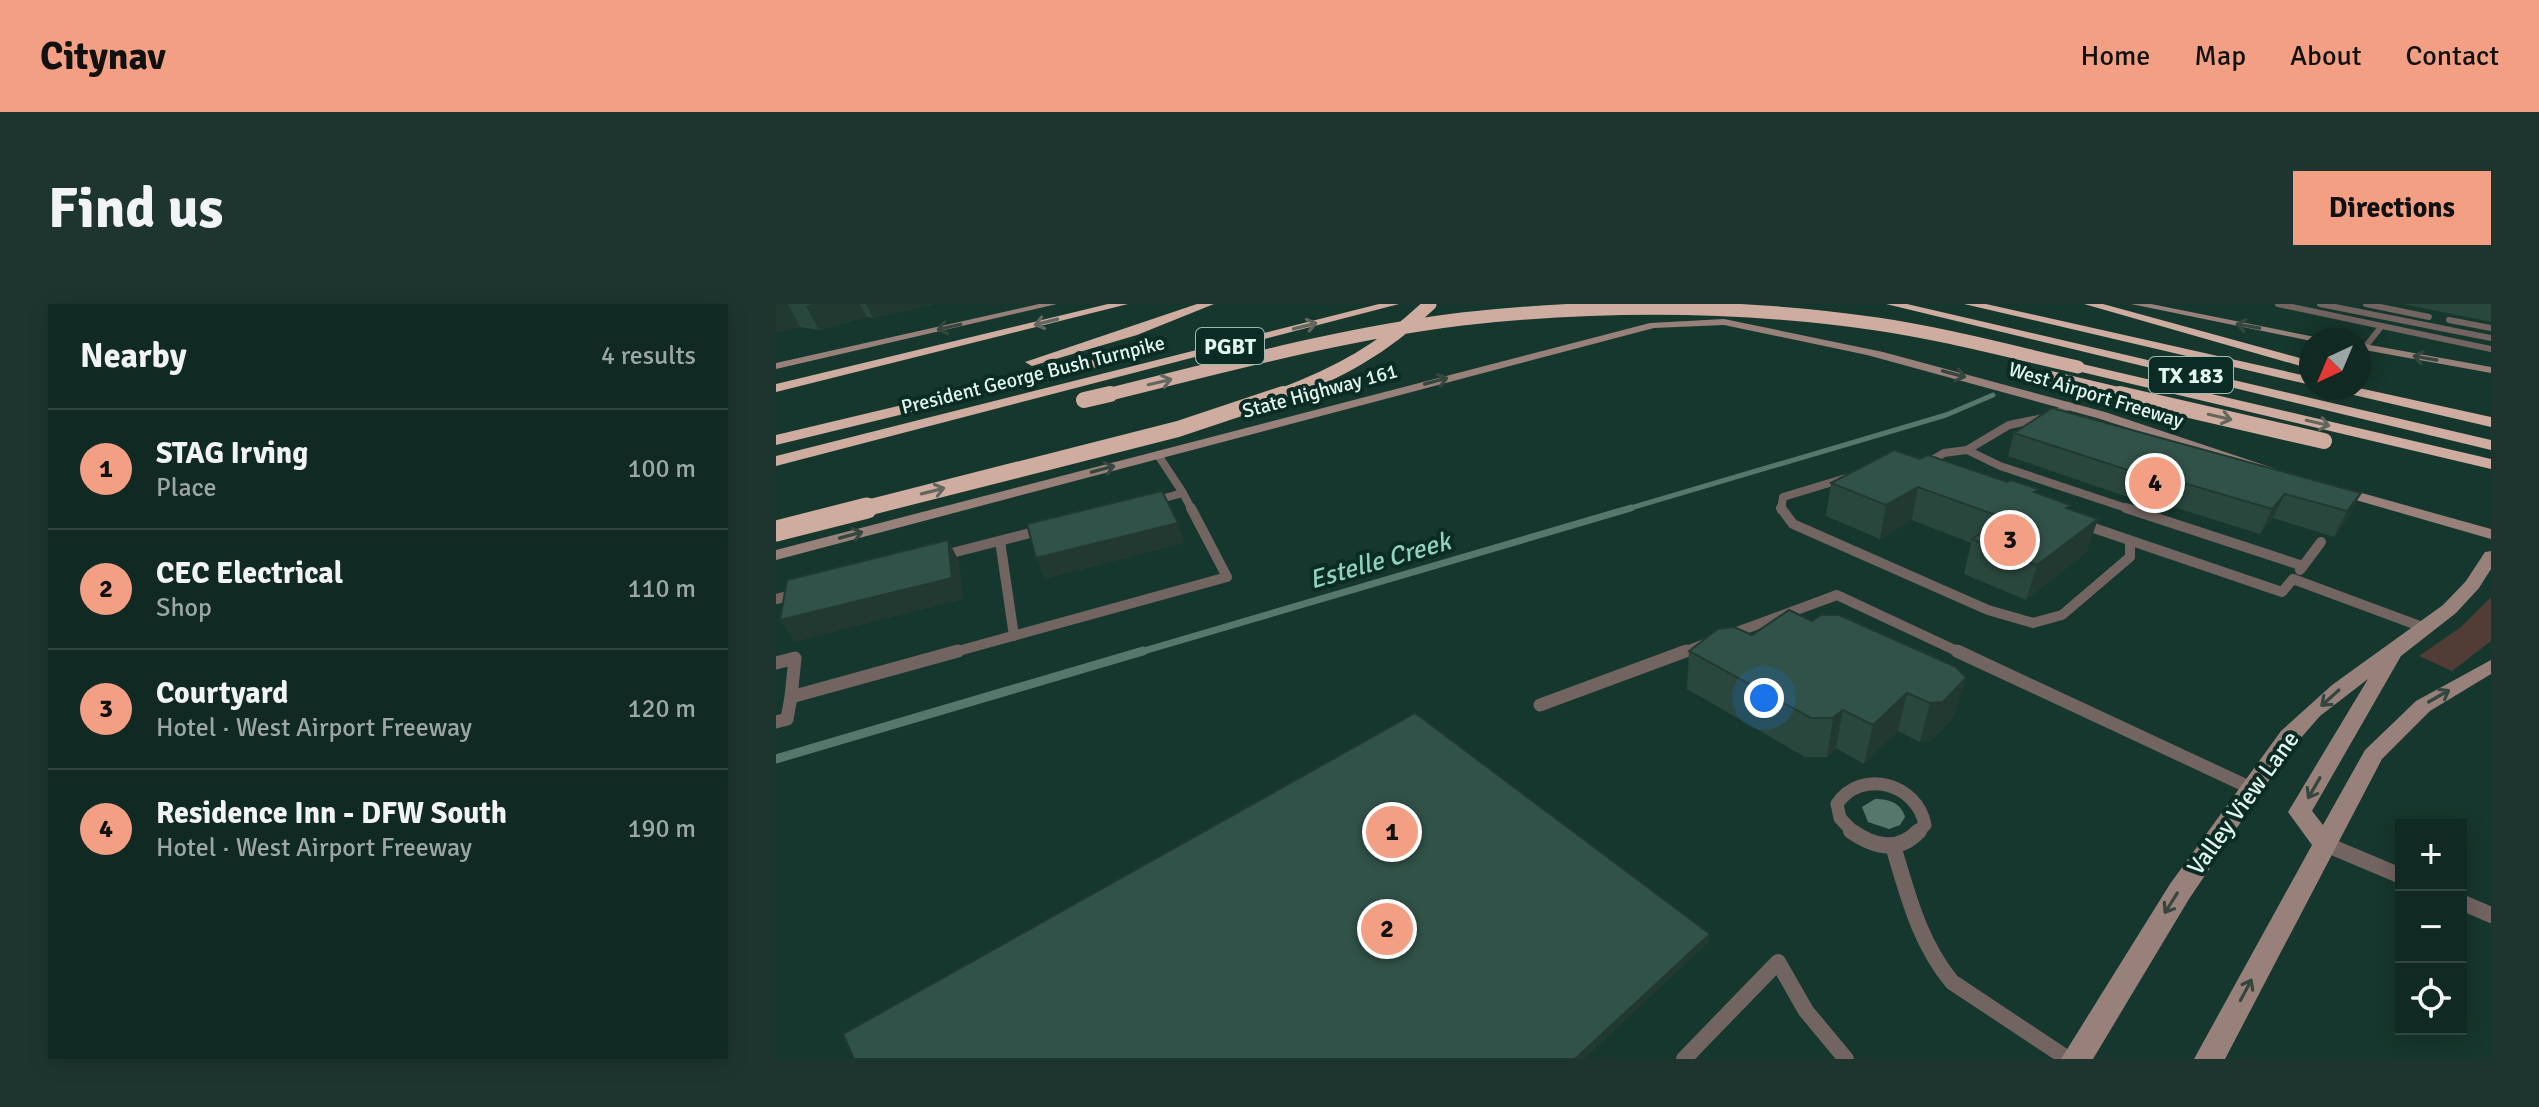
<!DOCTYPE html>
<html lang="en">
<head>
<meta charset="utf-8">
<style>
	:root { --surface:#102922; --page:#1e352f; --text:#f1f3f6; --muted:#9ca6a5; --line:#304540; --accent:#f39f83 }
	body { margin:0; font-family:Signika,sans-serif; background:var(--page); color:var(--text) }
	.controls { position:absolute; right:24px; bottom:24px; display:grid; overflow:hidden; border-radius:0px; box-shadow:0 4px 20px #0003 }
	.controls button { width:72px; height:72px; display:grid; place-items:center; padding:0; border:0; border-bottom:2px solid var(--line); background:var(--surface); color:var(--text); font:40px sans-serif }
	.compass { position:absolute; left:1523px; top:24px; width:72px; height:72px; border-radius:50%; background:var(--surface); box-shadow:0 4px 20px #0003; rotate:224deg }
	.you { position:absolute; left:988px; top:394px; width:28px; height:28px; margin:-20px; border:6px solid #fff; border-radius:50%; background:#1a73e8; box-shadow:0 0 0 12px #1a73e833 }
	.badge { display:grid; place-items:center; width:52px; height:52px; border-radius:50%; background:var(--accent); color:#111; font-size:26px; font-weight:700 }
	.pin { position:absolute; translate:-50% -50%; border:4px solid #fff; box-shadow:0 2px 8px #0006 }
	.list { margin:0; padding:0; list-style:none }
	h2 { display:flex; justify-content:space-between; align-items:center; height:104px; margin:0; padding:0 32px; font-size:34px }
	h2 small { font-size:26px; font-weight:400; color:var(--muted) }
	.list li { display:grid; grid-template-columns:52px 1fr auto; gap:24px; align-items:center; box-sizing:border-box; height:120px; padding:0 32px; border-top:2px solid var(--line) }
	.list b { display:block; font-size:30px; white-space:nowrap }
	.list p { margin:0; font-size:26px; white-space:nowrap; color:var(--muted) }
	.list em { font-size:26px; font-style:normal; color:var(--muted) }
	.icon { flex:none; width:44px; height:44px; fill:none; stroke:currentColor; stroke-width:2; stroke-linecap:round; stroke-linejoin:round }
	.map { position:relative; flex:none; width:1715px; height:755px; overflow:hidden; border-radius:0px }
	header { display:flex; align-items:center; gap:48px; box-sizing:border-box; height:112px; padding:0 40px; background:var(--accent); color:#111 }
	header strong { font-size:38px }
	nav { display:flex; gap:44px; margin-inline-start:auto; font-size:28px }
	.intro { display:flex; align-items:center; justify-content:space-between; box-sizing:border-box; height:192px; padding:0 48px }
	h1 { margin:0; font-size:56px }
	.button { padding:20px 36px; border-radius:0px; background:var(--accent); color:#111; font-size:28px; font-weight:700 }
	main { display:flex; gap:48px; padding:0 48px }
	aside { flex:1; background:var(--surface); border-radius:0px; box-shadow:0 4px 20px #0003 }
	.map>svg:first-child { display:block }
	.green { fill:#523d36 }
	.water { fill:#55776c }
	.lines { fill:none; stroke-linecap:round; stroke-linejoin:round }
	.stream-far2 { stroke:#55776c; stroke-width:5 }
	.stream-far1 { stroke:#55776c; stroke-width:7 }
	.stream { stroke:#55776c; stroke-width:9 }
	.service-far4 { stroke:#726460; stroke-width:6 }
	.service-far3 { stroke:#726460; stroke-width:8 }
	.service-far2 { stroke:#726460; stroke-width:10 }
	.service-far1 { stroke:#726460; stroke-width:13 }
	.service { stroke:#726460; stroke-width:16 }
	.secondary { fill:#97817a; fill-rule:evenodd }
	.motorway { fill:#ceaca0; fill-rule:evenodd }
	.motorway-bridge-far2 { stroke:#ceaca0; stroke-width:13 }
	.motorway-bridge-far1 { stroke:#ceaca0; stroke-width:16 }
	.motorway-bridge { stroke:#ceaca0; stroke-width:21 }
	.wall { fill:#2a473e }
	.shaded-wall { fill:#223932 }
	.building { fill:#315248; stroke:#223932; stroke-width:2 }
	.oneway { stroke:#62665c }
	.oneway2 { stroke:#34463e }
	.labels { text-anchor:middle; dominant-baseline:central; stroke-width:8; stroke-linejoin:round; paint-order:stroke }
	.far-street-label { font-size:20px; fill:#e2f5ee; stroke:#0a2c24 }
	.shield { fill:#0a2c24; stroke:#a1b9b1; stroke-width:2 }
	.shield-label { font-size:22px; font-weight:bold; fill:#e2f5ee }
	.street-label { font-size:24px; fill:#e2f5ee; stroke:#0a2c24 }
	.water-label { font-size:26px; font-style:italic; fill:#91d2be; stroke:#0a2c24 }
</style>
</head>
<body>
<header>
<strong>Citynav</strong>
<nav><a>Home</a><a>Map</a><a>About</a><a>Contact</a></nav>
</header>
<div class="intro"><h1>Find us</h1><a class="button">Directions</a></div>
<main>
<aside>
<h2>Nearby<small>4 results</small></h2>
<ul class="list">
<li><span class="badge">1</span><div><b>STAG Irving</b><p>Place</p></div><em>100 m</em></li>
<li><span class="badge">2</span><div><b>CEC Electrical</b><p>Shop</p></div><em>110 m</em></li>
<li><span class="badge">3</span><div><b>Courtyard</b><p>Hotel · West Airport Freeway</p></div><em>120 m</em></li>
<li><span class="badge">4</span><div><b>Residence Inn - DFW South</b><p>Hotel · West Airport Freeway</p></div><em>190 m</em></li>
</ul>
</aside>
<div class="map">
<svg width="1715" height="755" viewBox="0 0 1715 755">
	<rect width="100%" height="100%" fill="#16372d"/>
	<path class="green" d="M 1715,293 L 1715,337 L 1676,367 L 1643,352 L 1685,323 Z"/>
	<path class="water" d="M 1099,495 C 1113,495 1125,499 1129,513 L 1124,521 L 1113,525 L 1092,518 L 1086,503 Z"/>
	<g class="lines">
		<path class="stream-far2" d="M 848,206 L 1170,111 L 1217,91"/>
		<path class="stream-far1" d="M 361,349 L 855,204"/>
		<path class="stream" d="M 0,455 L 367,347"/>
		<path class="service-far4" d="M 1502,0 L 1715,45
			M 1544,0 L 1715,34
			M 1590,0 L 1653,13
			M 1673,16 L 1715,24
			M 1589,43 L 1605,23"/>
		<path class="service-far3" d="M 1191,146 L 1224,162 L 1356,206
			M 1156,161 L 1151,159 L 1168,149 L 1191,146 L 1233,121 L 1277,112 L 1292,102
			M 407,189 L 416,206
			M 373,198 L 407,189 L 382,151
			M 1005,206 L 1007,193 L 1070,174"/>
		<path class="service-far2" d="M 1005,204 L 1017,220 L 1212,306 L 1257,319 L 1286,311 L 1354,253 L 1354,237
			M 1350,204 L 1527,262
			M 1303,219 L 1506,288 L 1517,275 L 1649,324
			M 224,237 L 238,332
			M 164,252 L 266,226
			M 1524,266 L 1545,238
			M 0,295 L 22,290
			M 950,332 L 1061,291 L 1185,349
			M 175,349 L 451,273 L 415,204
			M 905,349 L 929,340"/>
		<path class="service-far1" d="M 1181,347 L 1475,484
			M 0,359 L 19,354 L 15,393 L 182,347
			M 764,401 L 910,347
			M 0,418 L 11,415 L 15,393
			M 1078,529 L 1064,514 L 1061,500 C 1085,464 1141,479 1149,521 L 1141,529"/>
		<path class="service" d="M 1075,527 C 1098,543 1122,549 1143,527
			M 1549,540 L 1625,572
			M 1117,542 C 1132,591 1143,638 1176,678 L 1292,755
			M 1685,598 L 1715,611
			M 908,755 L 1002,658 L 1030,707 L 1070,755"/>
		<path class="secondary" d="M 263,0 L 281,0 L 0,65 L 0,59 Z
			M 1355,0 L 1375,0 L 1554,36 L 1535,37 Z
			M 948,15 L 1107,48 L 1329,108 L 1503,166 L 1501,169 L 1491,169 L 1321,114 L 1091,51 L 948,21 L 878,24 L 0,256 L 0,246 L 874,19 Z
			M 1583,39 L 1715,63 L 1715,69 L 1583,45 Z
			M 1557,181 L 1715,225 L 1715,235 L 1552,188 L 1552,182 Z
			M 1715,247 L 1715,265 L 1703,284 L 1680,309 L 1625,352 L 1536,507 L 1547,521 L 1589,446 L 1640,397 L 1715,356 L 1715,370 L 1654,407 L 1606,455 L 1449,755 L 1418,755 L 1536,541 L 1512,508 L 1592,375 L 1544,412 L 1510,451 L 1413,595 L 1317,755 L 1285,755 L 1394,580 L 1505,427 L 1556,381 L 1667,301 L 1690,277 L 1709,248 Z"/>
		<path class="motorway" d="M 332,0 L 352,0 L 0,88 L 0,80 Z
			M 421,0 L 438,0 L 361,31 L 256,62 L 249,58 Z
			M 603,0 L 623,0 L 0,162 L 0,152 Z
			M 1110,0 L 1131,0 L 1715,136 L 1715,146 Z
			M 1188,0 L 1210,0 L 1535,73 L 1535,81 Z
			M 1308,0 L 1327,0 L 1535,57 L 1535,65 Z
			M 316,56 L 323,60 L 321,63 L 0,141 L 0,131 Z
			M 1302,59 L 1715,155 L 1715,165 L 1297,66 L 1297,60 Z
			M 1558,84 L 1583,84 L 1715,113 L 1715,123 L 1565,88 Z"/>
		<path class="motorway-bridge-far2" d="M 1273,73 L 1353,92
			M 326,92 C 445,63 564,30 686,15 C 823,0 964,0 1101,20 C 1169,30 1235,48 1302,63
			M 502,92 C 563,69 607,45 654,0"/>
		<path class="motorway-bridge-far1" d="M 1344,90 L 1548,137
			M 308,96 L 334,90
			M 83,206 L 402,125 L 507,90"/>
		<path class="motorway-bridge" d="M 0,227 L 91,204"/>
	</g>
	<path class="wall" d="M 0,0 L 159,0 L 97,14 L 91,13 L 43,26 L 24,23 Z
		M 1627,0 L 1715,0 L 1715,18 Z
		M 1238,129 L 1585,189 L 1572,214 L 1558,233 L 1497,214 L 1484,230 L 1362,192 L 1358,195 L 1232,152 Z
		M 1144,155 L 1261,190 L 1292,205 L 1322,215 L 1310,249 L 1250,296 L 1188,270 L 1195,239 L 1136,216 L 1104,235 L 1050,212 L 1055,179 Z
		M 1036,317 L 1179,412 L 1156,436 L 1144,438 L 1122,427 L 1088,460 L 1060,444 L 1051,453 L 1029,453 L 911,385 L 913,347 Z"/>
	<path class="shaded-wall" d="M 0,0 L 12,0 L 24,23 L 0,29 Z
		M 37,0 L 84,0 L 91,13 L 43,26 L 30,2 Z
		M 90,0 L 159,0 L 97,14 Z
		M 1371,168 L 1362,192 L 1358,195 L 1367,171 Z
		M 1142,183 L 1136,216 L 1104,235 L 1110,201 Z
		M 1585,189 L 1572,214 L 1558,233 L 1571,207 Z
		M 1509,190 L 1497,214 L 1484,230 L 1496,205 Z
		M 1322,215 L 1310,249 L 1250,296 L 1261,261 Z
		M 402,219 L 409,239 L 269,275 L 260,254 Z
		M 172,236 L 183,257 L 188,295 L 19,338 L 4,316 Z
		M 1190,374 L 1179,412 L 1156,436 L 1144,438 L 1154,399 Z
		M 1131,389 L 1122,427 L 1088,460 L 1097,421 Z
		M 1067,406 L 1060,444 L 1051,453 L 1057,414 Z
		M 934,630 L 933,638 L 808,755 L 799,755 Z"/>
	<path class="building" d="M 1276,104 L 1585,189 L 1571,207 L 1509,190 L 1496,205 L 1371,168 L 1367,171 L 1238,129 Z
		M 1118,146 L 1144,155 L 1152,151 L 1231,178 L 1235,176 L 1262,185 L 1258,188 L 1294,201 L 1290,204 L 1322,215 L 1261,261 L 1196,235 L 1228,214 L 1142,183 L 1110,201 L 1055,179 Z
		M 386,187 L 402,219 L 260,254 L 251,220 Z
		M 172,236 L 176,274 L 4,316 L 11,276 Z
		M 1013,306 L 1036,317 L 1045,311 L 1063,311 L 1180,363 L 1190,374 L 1167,398 L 1154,399 L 1131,389 L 1097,421 L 1067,406 L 1057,414 L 1035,414 L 913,347 L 942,325 L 958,323 L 976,331 Z
		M 639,409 L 934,630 L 799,755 L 78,755 L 67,730 Z"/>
	<defs><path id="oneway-shaft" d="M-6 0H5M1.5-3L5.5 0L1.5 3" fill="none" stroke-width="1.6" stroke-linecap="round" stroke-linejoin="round" transform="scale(2)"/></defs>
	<g class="oneway">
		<use href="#oneway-shaft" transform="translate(270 18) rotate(166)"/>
		<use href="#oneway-shaft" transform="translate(529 22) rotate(-14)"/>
		<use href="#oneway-shaft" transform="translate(384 78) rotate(-13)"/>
		<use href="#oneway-shaft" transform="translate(1444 113) rotate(13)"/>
		<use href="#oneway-shaft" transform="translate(1542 119) rotate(13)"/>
		<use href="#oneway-shaft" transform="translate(157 187) rotate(-14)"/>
	</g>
	<g class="oneway2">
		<use href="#oneway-shaft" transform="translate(1472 22) rotate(-170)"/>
		<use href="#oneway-shaft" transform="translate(173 23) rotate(167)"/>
		<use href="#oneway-shaft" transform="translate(1649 54) rotate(-170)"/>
		<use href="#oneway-shaft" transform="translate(1178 70) rotate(15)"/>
		<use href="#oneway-shaft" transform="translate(660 77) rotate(-15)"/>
		<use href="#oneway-shaft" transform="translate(327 165) rotate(-15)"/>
		<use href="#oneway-shaft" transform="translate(75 231) rotate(-15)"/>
		<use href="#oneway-shaft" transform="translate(1663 392) rotate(-30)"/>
		<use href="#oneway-shaft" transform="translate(1554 394) rotate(138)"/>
		<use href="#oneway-shaft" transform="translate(1538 484) rotate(120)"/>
		<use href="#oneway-shaft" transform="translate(1395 599) rotate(122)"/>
		<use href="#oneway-shaft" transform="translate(1470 686) rotate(-62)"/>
	</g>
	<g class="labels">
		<g class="far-street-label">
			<text transform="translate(257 71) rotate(-14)">President George Bush Turnpike</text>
			<text transform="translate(544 87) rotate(-15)">State Highway 161</text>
			<text transform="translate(1320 91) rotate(17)">West Airport Freeway</text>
		</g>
		<g class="shield">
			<rect x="420" y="24" width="68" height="36" rx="6"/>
			<rect x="1373" y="53" width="84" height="36" rx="6"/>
		</g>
		<g class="shield-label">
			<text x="454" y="42">PGBT</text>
			<text x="1415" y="71">TX 183</text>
		</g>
		<g class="street-label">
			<text transform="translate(1467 499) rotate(-54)">Valley View Lane</text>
		</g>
		<g class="water-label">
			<text transform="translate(604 257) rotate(-16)">Estelle Creek</text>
		</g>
	</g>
</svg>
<div class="controls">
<button>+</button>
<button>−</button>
<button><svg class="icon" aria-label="locate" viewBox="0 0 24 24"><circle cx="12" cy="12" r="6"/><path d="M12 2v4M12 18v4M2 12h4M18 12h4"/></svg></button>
</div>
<svg class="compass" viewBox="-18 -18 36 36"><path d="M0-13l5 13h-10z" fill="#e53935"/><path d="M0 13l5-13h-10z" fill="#9ca6a5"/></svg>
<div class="you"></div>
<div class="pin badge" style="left:616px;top:528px">1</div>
<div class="pin badge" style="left:611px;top:625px">2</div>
<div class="pin badge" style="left:1234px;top:236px">3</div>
<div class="pin badge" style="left:1379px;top:179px">4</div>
</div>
</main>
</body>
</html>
